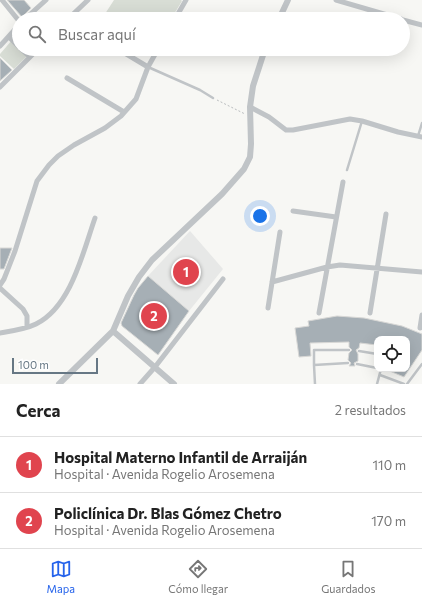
<!DOCTYPE html>
<html lang="es">
<head>
<meta charset="utf-8">
<style>
	:root { --surface:#fff; --page:#f2f2f2; --text:#222; --muted:#767676; --line:#e0e0e0; --accent:#2563eb }
	body { margin:0; font-family:Commissioner,sans-serif; background:var(--page); color:var(--text) }
	.controls { position:absolute; right:12px; bottom:12px; display:grid; overflow:hidden; border-radius:8px; box-shadow:0 4px 16px #0002 }
	.controls button { width:36px; height:36px; display:grid; place-items:center; padding:0; border:0; border-bottom:1px solid var(--line); background:var(--surface); color:var(--text); font:20px sans-serif }
	.scale { position:absolute; left:12px; bottom:10px; width:86px; box-sizing:border-box; padding-left:4px; border:2px solid #667784; border-top:0; font-size:11px; line-height:14px; white-space:nowrap; color:#667784; -webkit-text-stroke:3px #fff; paint-order:stroke }
	.you { position:absolute; left:260px; top:216px; width:14px; height:14px; margin:-10px; border:3px solid #fff; border-radius:50%; background:#1a73e8; box-shadow:0 0 0 6px #1a73e833 }
	.badge { display:grid; place-items:center; width:26px; height:26px; border-radius:50%; background:var(--accent); color:#fff; font-size:13px; font-weight:700 }
	.pin { position:absolute; translate:-50% -50%; border:2px solid #fff; box-shadow:0 1px 4px #0006 }
	.list { margin:0; padding:0; list-style:none }
	h2 { display:flex; justify-content:space-between; align-items:center; height:52px; margin:0; padding:0 16px; font-size:17px }
	h2 small { font-size:13px; font-weight:400; color:var(--muted) }
	.list li { display:grid; grid-template-columns:26px 1fr auto; gap:12px; align-items:center; box-sizing:border-box; height:56px; padding:0 16px; border-top:1px solid var(--line) }
	.list b { display:block; font-size:15px; white-space:nowrap }
	.list p { margin:0; font-size:13px; white-space:nowrap; color:var(--muted) }
	.list em { font-size:13px; font-style:normal; color:var(--muted) }
	.icon { flex:none; width:22px; height:22px; fill:none; stroke:currentColor; stroke-width:2; stroke-linecap:round; stroke-linejoin:round }
	.map { position:relative; flex:none; width:422px; height:384px; overflow:hidden }
	.search { position:absolute; background:var(--surface); box-shadow:0 4px 16px #0002; left:12px; right:12px; top:12px; height:44px; display:flex; align-items:center; gap:10px; box-sizing:border-box; padding:0 14px; border-radius:22px; color:var(--muted); font-size:15px }
	.sheet { height:164px; background:var(--surface) }
	nav { display:flex; justify-content:space-around; align-items:center; box-sizing:border-box; height:56px; border-top:1px solid var(--line); background:var(--surface); font-size:11px; color:var(--muted) }
	nav a { display:grid; justify-items:center; gap:2px }
	nav .on { color:var(--accent) }
	.map>svg:first-child { display:block }
	.built { fill:#e7e8e7 }
	.green { fill:#d8ddd5 }
	.building { fill:#a6afb5; stroke:#d8d8d6 }
	.lines { fill:none; stroke-linecap:round; stroke-linejoin:round }
	.path { stroke:#babdbf; stroke-width:1; stroke-dasharray:2 2; stroke-linecap:butt }
	.service { stroke:#c0c4c7; stroke-width:2.5 }
	.minor { stroke:#c0c4c7; stroke-width:5 }
	.tertiary { stroke:#c0c4c7; stroke-width:6 }
</style>
</head>
<body>
<div class="map">
<svg width="422" height="384" viewBox="0 0 422 384">
	<rect width="100%" height="100%" fill="#f7f7f4"/>
	<path class="built" d="M 190,231 L 223,269 L 189,311 L 148,276 Z"/>
	<path class="green" d="M 114,0 L 181,0 L 182,1 L 171,19 L 107,19 L 103,17 Z
		M 13,39 L 28,55 L 14,69 L 0,56 L 0,54 Z"/>
	<path class="building" d="M 7,0 L 24,0 L 31,8 L 22,17 Z
		M 0,58 L 12,70 L 0,81 Z
		M 0,248 L 12,248 L 4,269 L 0,269 Z
		M 148,276 L 189,311 L 158,355 L 122,326 L 121,323 L 134,295 L 138,288 Z
		M 337,316 L 364,318 L 402,326 L 422,334 L 422,350 L 404,377 L 385,369 L 407,369 L 407,339 L 377,339 L 377,345 L 360,343 L 359,348 L 356,350 L 358,354 L 358,361 L 354,363 L 355,366 L 349,366 L 351,363 L 348,360 L 349,353 L 352,350 L 349,347 L 349,342 L 310,343 L 311,356 L 299,357 L 295,328 L 309,326 L 308,321 Z"/>
	<g class="lines">
		<path class="path" d="M 217,100 L 245,114"/>
		<path class="service" d="M 148,67 L 200,90 L 213,98
			M 418,136 L 422,123
			M 347,170 L 362,121
			M 359,351 L 377,354
			M 357,364 L 377,368
			M 314,365 L 314,350 L 349,350
			M 380,375 L 404,384
			M 315,384 L 314,365 L 348,363
			M 377,384 L 381,369
			M 407,384 L 422,364"/>
		<path class="minor" d="M 2,0 L 19,21
			M 336,0 L 401,19
			M 25,19 L 46,0
			M 68,19 L 88,0
			M 175,19 L 186,0
			M 403,20 L 422,25
			M 9,37 L 19,47
			M 0,46 L 19,25
			M 21,49 L 30,57
			M 118,49 L 148,67
			M 67,78 L 124,112
			M 0,87 L 38,49
			M 250,107 L 269,117 L 286,130 L 293,130 L 350,119 L 362,121 L 398,132 L 422,137
			M 293,211 L 336,217
			M 272,282 L 327,267 L 340,265 L 422,272
			M 0,285 L 4,279 L 15,251 L 37,181 L 49,165 L 58,156 L 74,145 L 105,128 L 121,116 L 136,99 L 148,67 L 158,49
			M 0,288 L 23,309 L 27,316 L 27,327
			M 268,308 L 280,232
			M 319,313 L 343,182
			M 370,313 L 386,214
			M 420,328 L 422,315
			M 0,333 C 12,331 26,329 36,324 C 71,307 83,252 95,218
			M 140,384 L 155,367 L 223,279"/>
		<path class="tertiary" d="M 279,19 L 288,0
			M 113,331 L 174,384
			M 59,384 L 113,331 L 128,296 L 139,277 L 152,260 L 222,194 L 244,169 L 250,157 L 251,144 L 250,107 L 253,86 L 265,49"/>
	</g>
</svg>
<div class="controls">
<button><svg class="icon" aria-label="locate" viewBox="0 0 24 24"><circle cx="12" cy="12" r="6"/><path d="M12 2v4M12 18v4M2 12h4M18 12h4"/></svg></button>
</div>
<div class="scale">100 m</div>
<div class="you"></div>
<div class="pin badge" style="left:186px;top:272px;background:#e0444e">1</div>
<div class="pin badge" style="left:154px;top:316px;background:#e0444e">2</div>
<div class="search"><svg class="icon" aria-label="search" viewBox="0 0 24 24"><circle cx="10" cy="10" r="6"/><path d="M15 15l6 6"/></svg>Buscar aquí</div>
</div>
<section class="sheet">
<h2>Cerca<small>2 resultados</small></h2>
<ul class="list">
<li><span class="badge" style="background:#e0444e">1</span><div><b>Hospital Materno Infantil de Arraiján</b><p>Hospital · Avenida Rogelio Arosemena</p></div><em>110 m</em></li>
<li><span class="badge" style="background:#e0444e">2</span><div><b>Policlínica Dr. Blas Gómez Chetro</b><p>Hospital · Avenida Rogelio Arosemena</p></div><em>170 m</em></li>
</ul>
</section>
<nav>
<a class="on"><svg class="icon" aria-label="map" viewBox="0 0 24 24"><path d="M3 6l6-2 6 2 6-2v14l-6 2-6-2-6 2zM9 4v14M15 6v14"/></svg>Mapa</a>
<a><svg class="icon" aria-label="directions" viewBox="0 0 24 24"><path d="M12 3l9 9-9 9-9-9zM9 14v-3h6M13 9l2 2-2 2"/></svg>Cómo llegar</a>
<a><svg class="icon" aria-label="saved" viewBox="0 0 24 24"><path d="M7 4h10v16l-5-4-5 4z"/></svg>Guardados</a>
</nav>
</body>
</html>
